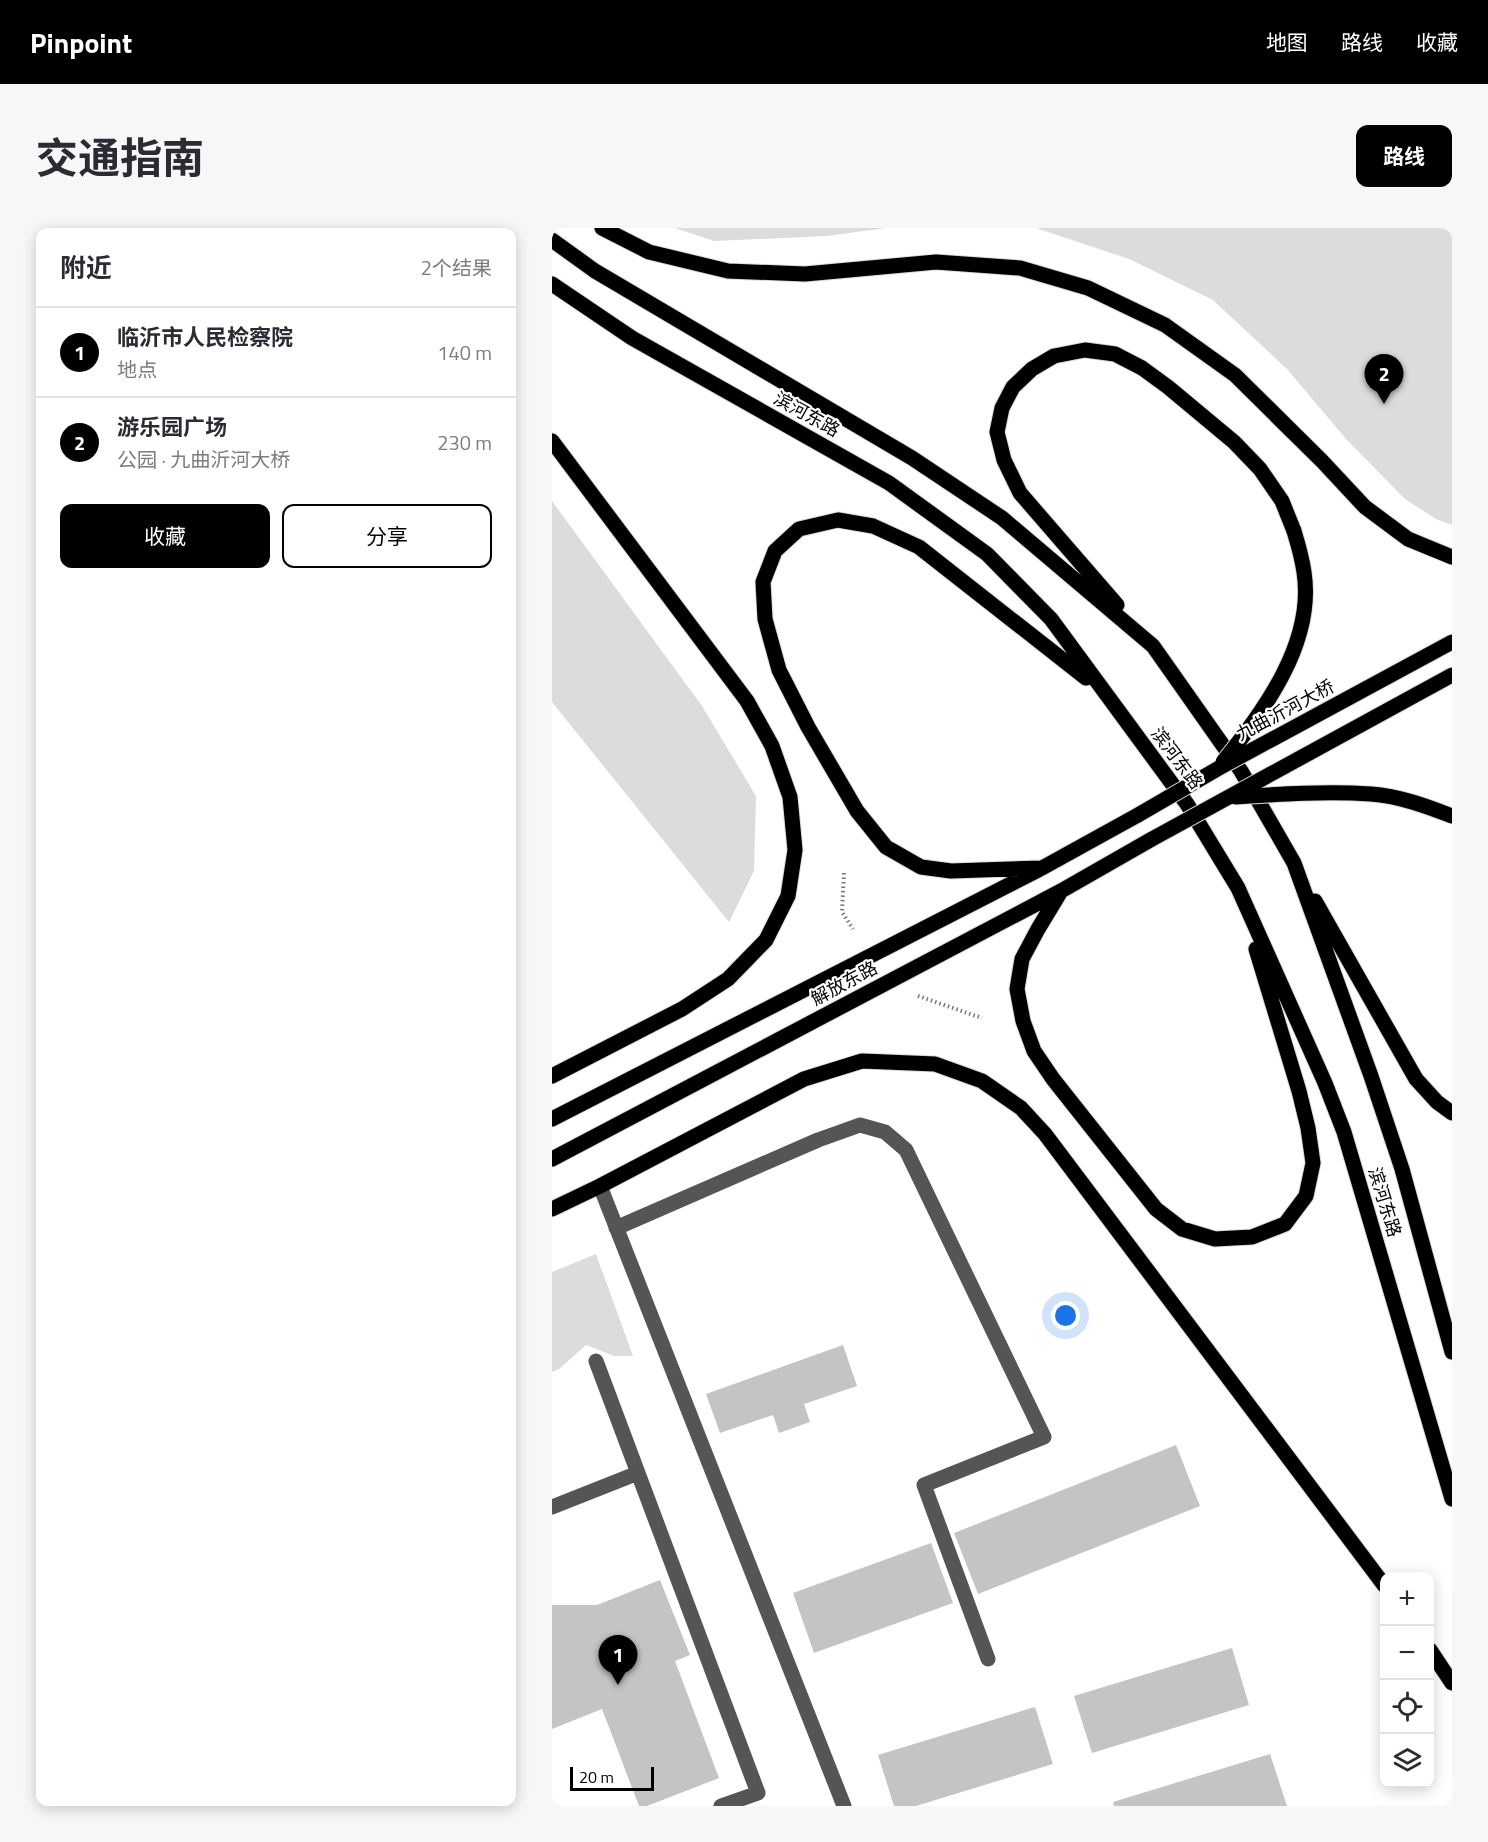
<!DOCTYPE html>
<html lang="zh">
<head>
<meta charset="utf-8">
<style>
	:root { --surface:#fff; --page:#f7f7f7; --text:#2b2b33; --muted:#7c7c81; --line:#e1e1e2; --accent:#000 }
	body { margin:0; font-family:"Titillium Web","Noto Sans SC",sans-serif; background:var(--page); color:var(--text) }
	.controls { position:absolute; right:18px; bottom:18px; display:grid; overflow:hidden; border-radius:12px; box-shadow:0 3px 15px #0003 }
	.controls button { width:54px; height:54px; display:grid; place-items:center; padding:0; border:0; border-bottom:2px solid var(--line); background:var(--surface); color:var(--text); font:30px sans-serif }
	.scale { position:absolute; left:18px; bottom:15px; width:84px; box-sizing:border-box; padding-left:6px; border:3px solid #000; border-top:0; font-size:16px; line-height:21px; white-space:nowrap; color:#000; -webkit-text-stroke:4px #fff; paint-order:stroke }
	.you { position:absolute; left:514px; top:1088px; width:21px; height:21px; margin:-15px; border:4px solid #fff; border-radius:50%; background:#1a73e8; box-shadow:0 0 0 9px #1a73e833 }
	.badge { display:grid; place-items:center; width:39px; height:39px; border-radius:50%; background:var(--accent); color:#fff; font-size:20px; font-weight:700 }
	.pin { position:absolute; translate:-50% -50px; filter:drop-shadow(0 2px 3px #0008) }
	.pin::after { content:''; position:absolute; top:32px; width:21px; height:18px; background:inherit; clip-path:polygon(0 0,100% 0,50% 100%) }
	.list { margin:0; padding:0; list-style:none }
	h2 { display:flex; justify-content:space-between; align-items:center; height:78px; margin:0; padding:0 24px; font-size:26px }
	h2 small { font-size:20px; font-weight:400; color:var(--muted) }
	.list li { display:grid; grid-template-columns:39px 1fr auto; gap:18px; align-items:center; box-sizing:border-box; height:90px; padding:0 24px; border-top:2px solid var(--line) }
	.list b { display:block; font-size:22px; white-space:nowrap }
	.list p { margin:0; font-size:20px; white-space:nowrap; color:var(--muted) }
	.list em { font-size:20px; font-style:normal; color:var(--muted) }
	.actions { display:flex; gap:12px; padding:18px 24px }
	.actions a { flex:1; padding:14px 0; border:2px solid var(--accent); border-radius:12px; text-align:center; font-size:21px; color:var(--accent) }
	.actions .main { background:var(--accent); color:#fff }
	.icon { flex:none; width:33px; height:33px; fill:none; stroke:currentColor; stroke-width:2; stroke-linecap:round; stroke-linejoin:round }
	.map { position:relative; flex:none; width:900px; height:1578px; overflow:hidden; border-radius:12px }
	header { display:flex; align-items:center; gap:36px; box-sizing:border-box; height:84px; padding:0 30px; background:var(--accent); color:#fff }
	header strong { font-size:28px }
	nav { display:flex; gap:33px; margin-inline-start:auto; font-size:21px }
	.intro { display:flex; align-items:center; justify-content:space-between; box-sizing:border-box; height:144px; padding:0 36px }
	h1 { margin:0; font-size:42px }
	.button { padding:15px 27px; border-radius:12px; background:var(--accent); color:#fff; font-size:21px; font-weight:700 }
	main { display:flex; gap:36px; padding:0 36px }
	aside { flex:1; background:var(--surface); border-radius:12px; box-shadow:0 3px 15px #0003 }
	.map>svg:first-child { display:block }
	.green { fill:#dcdcdc }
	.building { fill:#c4c4c4 }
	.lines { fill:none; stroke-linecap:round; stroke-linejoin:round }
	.major-casing { stroke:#dbdbdb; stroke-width:17 }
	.path { stroke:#777; stroke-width:4; stroke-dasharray:1.5 3; stroke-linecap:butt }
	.minor { stroke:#555; stroke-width:15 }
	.major { stroke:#000; stroke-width:15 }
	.major-bridge-casing { stroke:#dbdbdb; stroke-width:17; stroke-linecap:butt }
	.major-bridge { stroke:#000; stroke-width:15 }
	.labels { text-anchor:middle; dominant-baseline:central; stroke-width:4.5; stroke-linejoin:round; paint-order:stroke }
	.street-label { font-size:18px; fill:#000; stroke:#fff }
</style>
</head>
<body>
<header>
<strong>Pinpoint</strong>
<nav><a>地图</a><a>路线</a><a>收藏</a></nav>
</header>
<div class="intro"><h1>交通指南</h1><a class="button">路线</a></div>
<main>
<aside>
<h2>附近<small>2个结果</small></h2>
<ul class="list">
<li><span class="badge">1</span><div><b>临沂市人民检察院</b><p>地点</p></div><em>140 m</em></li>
<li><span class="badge">2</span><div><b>游乐园广场</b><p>公园 · 九曲沂河大桥</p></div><em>230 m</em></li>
</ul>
<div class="actions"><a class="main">收藏</a><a>分享</a></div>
</aside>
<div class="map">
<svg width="900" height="1578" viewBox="0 0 900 1578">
	<rect width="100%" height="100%" fill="#fff"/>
	<path class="green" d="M 123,0 L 334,0 L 275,8 L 162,13 Z
		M 484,0 L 900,0 L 900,297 L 884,291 L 853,271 L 794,211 L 735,141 L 661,72 L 577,31 Z
		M 0,273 L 150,478 L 204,568 L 202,643 L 177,694 L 0,474 Z
		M 44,1026 L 81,1128 L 62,1128 L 34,1117 L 7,1141 L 0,1144 L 0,1044 Z"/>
	<path class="building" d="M 291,1117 L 305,1158 L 252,1176 L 258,1194 L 227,1205 L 221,1187 L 168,1205 L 154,1166 Z
		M 624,1217 L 648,1278 L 426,1366 L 402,1305 Z
		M 379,1315 L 401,1375 L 262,1425 L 241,1365 Z
		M 108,1352 L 138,1427 L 123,1433 L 167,1550 L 95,1578 L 87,1578 L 50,1481 L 0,1501 L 0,1377 L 45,1377 Z
		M 680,1420 L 697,1477 L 540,1525 L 522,1468 Z
		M 483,1479 L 501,1536 L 364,1578 L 342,1578 L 326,1527 Z
		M 718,1526 L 735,1578 L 562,1578 L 561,1574 Z"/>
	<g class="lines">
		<defs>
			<path id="major" d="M 50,0 L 97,24 L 176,43 L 253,46 L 384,34 L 468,40 L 536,60 L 613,97 L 683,147 L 770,233 L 813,279 L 856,311 L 900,329
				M 0,12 L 43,43 L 360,230 L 450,290 L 601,418 L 689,543 L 742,635 L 819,848 L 850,941 L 900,1124
				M 0,56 L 80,110 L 337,255 L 435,326 L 499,391 L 635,576 L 686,660 L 773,855 L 792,904 L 900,1271
				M 0,213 L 195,473 L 220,518 L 238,569 L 243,622 L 236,668 L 214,712 L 176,751 L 130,781 L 0,848
				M 565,377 L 468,265 L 452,232 L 445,204 L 450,180 L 461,159 L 480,141 L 502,128 L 533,122 L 563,126 L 590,140 L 616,159 L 682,214 L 708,241 L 730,273 L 742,303
				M 490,640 L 399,643 L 369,639 L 334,619 L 305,583 L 256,499 L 227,442 L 213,391 L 211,354 L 223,323 L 247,301 L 286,292 L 321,298 L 367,319 L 534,450
				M 509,663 L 486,701 L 470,731 L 465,761 L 471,793 L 482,823 L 501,851 L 604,981 L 630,1001 L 663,1011 L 700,1009 L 733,996 L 754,968 L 761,935 L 756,900 L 747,863 L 704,721
				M 763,673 L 864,851 L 885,874 L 900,885
				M 0,891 L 490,640 L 586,587
				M 0,931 L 509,663 L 600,611
				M 0,981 L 48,958 L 252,851 L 310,833 L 383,836 L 430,853 L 469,880 L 493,906 L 832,1357
				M 878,1422 L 900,1455"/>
		</defs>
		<use href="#major" class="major-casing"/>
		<path class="path" d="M 292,645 L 290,684 L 301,701
			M 366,768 L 430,790"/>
		<path class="minor" d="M 48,958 L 292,1578
			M 64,1000 L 266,912 L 308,897 L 333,904 L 354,922 L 492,1209 L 372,1257 L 436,1431
			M 44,1133 L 206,1565 L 169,1578
			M 0,1279 L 86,1245"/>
		<use href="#major" class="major"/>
		<defs>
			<path id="major-bridge" d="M 671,534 C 712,482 763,415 752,344 C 750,330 746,316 742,303
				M 684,569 C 729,566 774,563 819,566 C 847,568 874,578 900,588
				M 586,587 L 667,540 L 900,414
				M 600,611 L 900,447"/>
		</defs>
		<use href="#major-bridge" class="major-bridge-casing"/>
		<use href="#major-bridge" class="major-bridge"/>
	</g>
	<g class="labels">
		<g class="street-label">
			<text transform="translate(255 186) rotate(29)">滨河东路</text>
			<text transform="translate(733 482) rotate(-28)">九曲沂河大桥</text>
			<text transform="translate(625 530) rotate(53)">滨河东路</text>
			<text transform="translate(292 755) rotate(-28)">解放东路</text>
			<text transform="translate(833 974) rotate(73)">滨河东路</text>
		</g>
	</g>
</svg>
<div class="controls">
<button>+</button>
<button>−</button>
<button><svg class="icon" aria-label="locate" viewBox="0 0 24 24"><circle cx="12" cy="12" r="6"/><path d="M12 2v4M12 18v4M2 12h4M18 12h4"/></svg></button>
<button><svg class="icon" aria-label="layers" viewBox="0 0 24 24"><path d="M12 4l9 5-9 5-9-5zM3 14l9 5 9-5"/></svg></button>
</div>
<div class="scale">20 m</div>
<div class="you"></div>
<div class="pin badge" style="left:66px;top:1457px">1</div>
<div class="pin badge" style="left:832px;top:176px">2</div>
</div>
</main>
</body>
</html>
